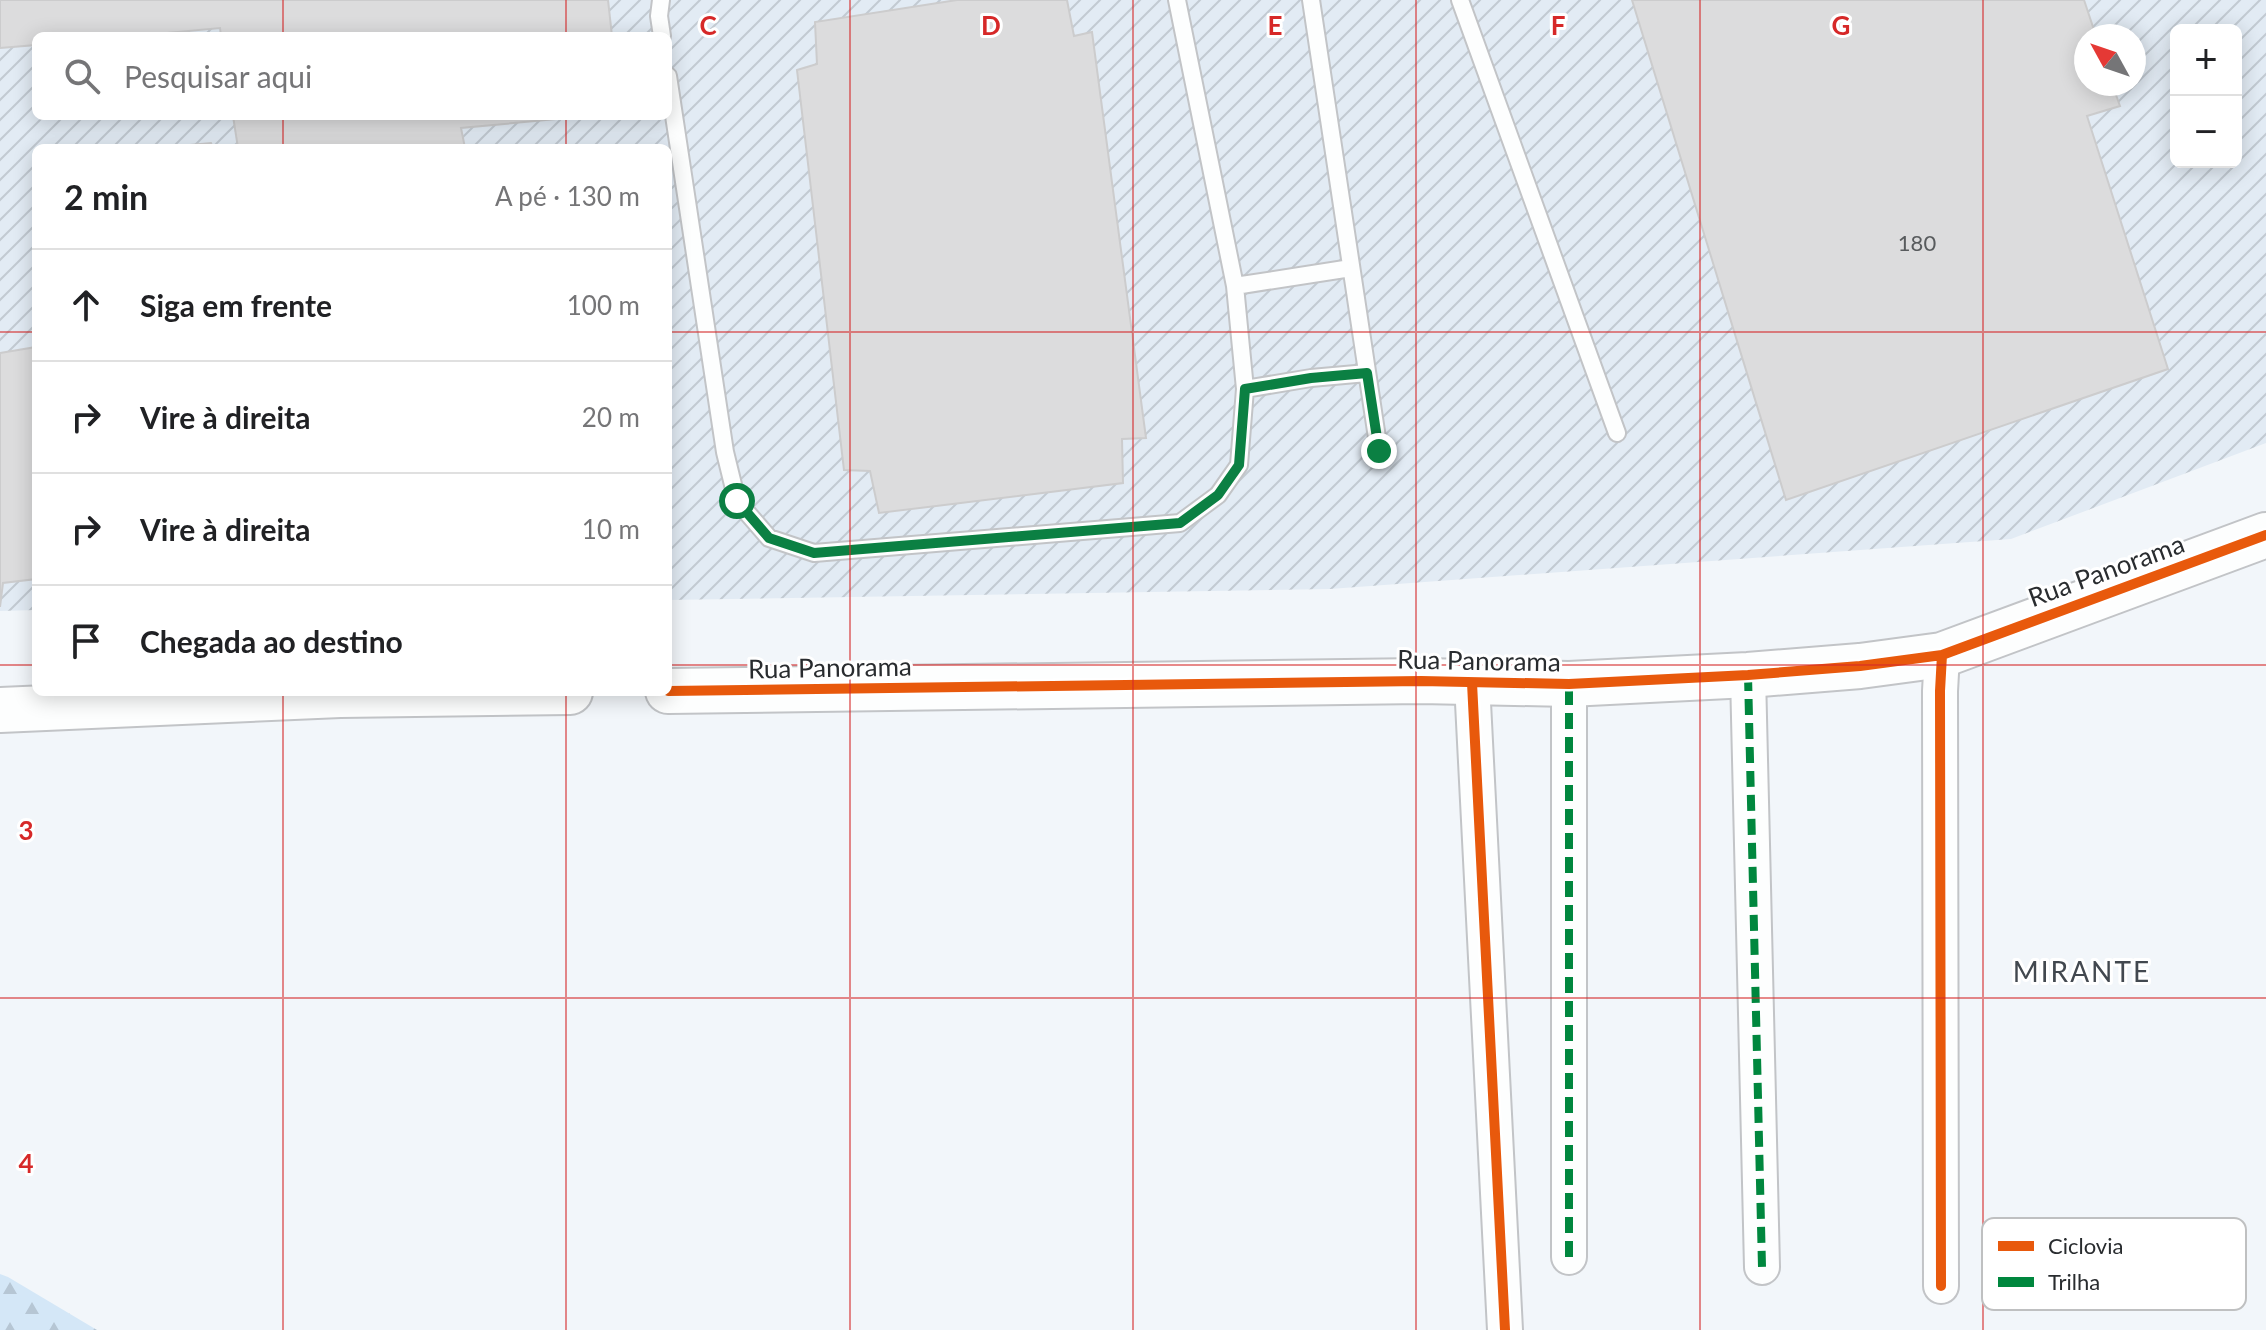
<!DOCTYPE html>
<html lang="pt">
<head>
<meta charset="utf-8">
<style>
	:root { --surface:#fff; --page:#f6f6f6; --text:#202124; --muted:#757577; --line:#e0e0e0 }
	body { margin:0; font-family:Lato,sans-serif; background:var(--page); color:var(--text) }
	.controls { position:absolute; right:24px; top:24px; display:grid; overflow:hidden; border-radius:12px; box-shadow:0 4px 20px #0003 }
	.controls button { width:72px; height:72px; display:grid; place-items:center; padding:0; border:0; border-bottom:2px solid var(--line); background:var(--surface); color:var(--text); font:40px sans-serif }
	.compass { position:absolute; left:2074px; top:24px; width:72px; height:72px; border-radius:50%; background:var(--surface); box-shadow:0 4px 20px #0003; rotate:310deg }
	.stop { position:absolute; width:24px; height:24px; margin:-18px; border:6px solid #0b8043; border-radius:50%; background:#fff }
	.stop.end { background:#0b8043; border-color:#fff; box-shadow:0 2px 8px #0008 }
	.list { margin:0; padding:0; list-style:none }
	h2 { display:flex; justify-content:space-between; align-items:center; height:104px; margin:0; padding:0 32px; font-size:34px }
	h2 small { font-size:26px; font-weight:400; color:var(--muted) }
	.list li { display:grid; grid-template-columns:52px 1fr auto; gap:24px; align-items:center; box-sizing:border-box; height:112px; padding:0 32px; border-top:2px solid var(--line) }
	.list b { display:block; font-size:30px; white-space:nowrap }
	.list em { font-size:26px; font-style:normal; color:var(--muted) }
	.icon { flex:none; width:44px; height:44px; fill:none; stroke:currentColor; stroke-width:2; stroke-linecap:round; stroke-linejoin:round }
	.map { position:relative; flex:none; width:2266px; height:1330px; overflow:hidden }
	.search { position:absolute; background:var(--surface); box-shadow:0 4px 20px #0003; left:32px; top:32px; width:640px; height:88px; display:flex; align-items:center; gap:20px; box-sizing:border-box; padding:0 28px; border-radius:12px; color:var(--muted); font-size:30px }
	.panel { position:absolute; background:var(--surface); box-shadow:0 4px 20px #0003; left:32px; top:144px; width:640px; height:552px; border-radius:12px }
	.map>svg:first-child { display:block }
	.industrial { fill:url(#industrial-furrows); fill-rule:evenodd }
	.forest { fill:url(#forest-firs) }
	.building { fill:#dcdcdd; stroke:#cccccd; stroke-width:2 }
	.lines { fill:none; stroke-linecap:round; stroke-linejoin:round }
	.lane-casing { stroke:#c2c4c7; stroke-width:20 }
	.street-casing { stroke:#c2c4c7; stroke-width:38 }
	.secondary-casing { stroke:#c2c4c7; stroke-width:48 }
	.lane { stroke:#fdfefe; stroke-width:16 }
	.street { stroke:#fdfefe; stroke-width:34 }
	.secondary { stroke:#fdfefe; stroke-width:44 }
	.quiet { stroke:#00873e; stroke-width:8; stroke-dasharray:16 8; stroke-linecap:butt }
	.cycleway-casing { stroke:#fff; stroke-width:15 }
	.cycleway { stroke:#e8590c; stroke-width:10 }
	.route { stroke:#0b8043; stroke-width:10 }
	.grid { fill:none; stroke:#d62828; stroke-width:2; stroke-opacity:0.55 }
	.labels { text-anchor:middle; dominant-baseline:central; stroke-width:6; stroke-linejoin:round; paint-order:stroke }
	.number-label { font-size:22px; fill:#585b5d }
	.street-label { font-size:26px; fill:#292c2f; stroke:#fff }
	.neighbourhood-label { font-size:28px; letter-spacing:2px; fill:#42484f; stroke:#fff }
	.key { fill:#fff; stroke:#bfc0c1; stroke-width:2 }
	.key-label { font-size:22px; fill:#292c2f }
	.grid-label { font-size:26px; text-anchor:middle; font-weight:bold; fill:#d62828; stroke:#fff; stroke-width:6; stroke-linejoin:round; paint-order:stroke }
</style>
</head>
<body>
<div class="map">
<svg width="2266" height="1330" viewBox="0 0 2266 1330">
	<defs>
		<pattern id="industrial-furrows" width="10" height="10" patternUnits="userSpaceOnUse" patternTransform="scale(2)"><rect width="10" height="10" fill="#e2ebf4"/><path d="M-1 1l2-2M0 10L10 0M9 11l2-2" fill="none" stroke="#c2cad2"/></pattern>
		<pattern id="forest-firs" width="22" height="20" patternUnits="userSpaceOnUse" patternTransform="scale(2)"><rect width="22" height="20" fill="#d4e7f7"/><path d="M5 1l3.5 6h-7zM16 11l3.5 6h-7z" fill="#b6c6d4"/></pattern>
	</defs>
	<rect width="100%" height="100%" fill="#f2f6fa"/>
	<path class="industrial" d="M 0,0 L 2266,0 L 2266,443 L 2011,539 L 1330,589 L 668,600 L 668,148 L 36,148 L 36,610 L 0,611 ZM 2176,30 L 2236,30 L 2236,162 L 2176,162 ZM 36,36 L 668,36 L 668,116 L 36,116 ZM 2086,36 L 2134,36 L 2134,84 L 2086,84 Z"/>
	<path class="forest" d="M 0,1274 L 8,1277 L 97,1330 L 0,1330 Z"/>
	<path class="building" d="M 0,0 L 608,0 L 612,36 L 221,36 L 220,28 L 134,36 L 36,36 L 36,45 L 0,48 Z
		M 957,0 L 1067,0 L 1074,36 L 1092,32 L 1146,438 L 1122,439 L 1123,483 L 879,513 L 870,471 L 844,470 L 797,70 L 817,64 L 815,22 Z
		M 1632,0 L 2084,0 L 2096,36 L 2086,36 L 2086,84 L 2112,84 L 2120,106 L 2087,116 L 2168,369 L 1786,500 Z
		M 233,116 L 589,116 L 461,128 L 465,148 L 238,148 Z
		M 211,143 L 213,148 L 157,148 Z
		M 36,347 L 36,579 L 3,583 L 0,607 L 0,353 Z"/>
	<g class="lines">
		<defs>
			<path id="lane" d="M 661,0 L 659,16 L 662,36
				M 1311,0 L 1379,451
				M 1460,0 L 1617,433
				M 668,76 L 725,452 L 737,501 L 769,538 L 814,553 L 1180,523 L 1218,495 L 1239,465 L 1245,389 L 1235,286 L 1177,0
				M 1235,286 L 1351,268
				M 1245,389 L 1311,378 L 1367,373"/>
			<path id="street" d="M 1748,675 L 1762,1267
				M 1472,683 L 1505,1330
				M 1569,1257 L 1569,684
				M 1941,1286 L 1940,691 L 1942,655"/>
			<path id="secondary" d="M 668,691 L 1421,681 L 1569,684 L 1748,675 L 1860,666 L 1942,655 L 2266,535
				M 0,710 L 340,695 L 570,692"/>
		</defs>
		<use href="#lane" class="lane-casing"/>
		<use href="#street" class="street-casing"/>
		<use href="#secondary" class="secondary-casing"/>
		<use href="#lane" class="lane"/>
		<use href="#street" class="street"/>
		<use href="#secondary" class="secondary"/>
		<path class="quiet" d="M 1748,675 L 1762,1267
			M 1569,1257 L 1569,684"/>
		<defs>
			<path id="cycleway" d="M 1472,683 L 1505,1330
				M 668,691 L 1421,681 L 1569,684 L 1748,675 L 1860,666 L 1942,655 L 2266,535
				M 1941,1286 L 1940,691 L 1942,655"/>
		</defs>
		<use href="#cycleway" class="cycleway-casing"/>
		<use href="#cycleway" class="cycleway"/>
	</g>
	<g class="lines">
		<path class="route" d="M 737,501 L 769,538 L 814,553 L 1180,523 L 1218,495 L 1239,465 L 1245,389 L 1311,378 L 1367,373 L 1379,451"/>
	</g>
	<path class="grid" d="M 283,0 L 283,36M 566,0 L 566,36M 850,0 L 850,1330M 1133,0 L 1133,1330M 1416,0 L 1416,1330M 1700,0 L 1700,1330M 1983,0 L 1983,1330M 283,116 L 283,148M 566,116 L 566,148M 0,332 L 36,332M 668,332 L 2266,332M 0,665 L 36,665M 668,665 L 2266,665M 283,692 L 283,1330M 566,692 L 566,1330M 0,998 L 2266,998"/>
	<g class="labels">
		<g class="number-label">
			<text x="1917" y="242">180</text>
		</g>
		<g class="street-label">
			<text transform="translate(2106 570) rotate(-20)">Rua Panorama</text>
			<text transform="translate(1479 660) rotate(1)">Rua Panorama</text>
			<text transform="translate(830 667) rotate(-1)">Rua Panorama</text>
		</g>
		<g class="neighbourhood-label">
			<text x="2082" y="971">MIRANTE</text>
		</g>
	</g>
	<rect x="1982" y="1218" width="264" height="92" rx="12" class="key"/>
	<rect x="1998" y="1241" width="36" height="10" fill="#e8590c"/>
	<rect x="1998" y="1277" width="36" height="10" fill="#00873e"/>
	<g class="key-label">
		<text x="2048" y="1254">Ciclovia</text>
		<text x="2048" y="1290">Trilha</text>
	</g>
	<g class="grid-label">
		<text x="708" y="35">C</text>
		<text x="991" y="35">D</text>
		<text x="1275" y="35">E</text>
		<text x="1558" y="35">F</text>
		<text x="1841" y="35">G</text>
		<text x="26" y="840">3</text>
		<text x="26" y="1173">4</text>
	</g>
</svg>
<div class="controls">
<button>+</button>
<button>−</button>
</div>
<svg class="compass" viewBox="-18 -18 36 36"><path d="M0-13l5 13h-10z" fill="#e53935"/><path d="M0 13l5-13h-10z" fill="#757577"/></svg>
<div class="stop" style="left:737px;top:501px"></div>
<div class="stop end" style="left:1379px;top:451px"></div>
<div class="search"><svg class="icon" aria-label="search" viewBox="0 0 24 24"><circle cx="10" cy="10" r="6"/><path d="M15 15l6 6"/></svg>Pesquisar aqui</div>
<section class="panel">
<h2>2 min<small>A pé · 130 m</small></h2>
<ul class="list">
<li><svg class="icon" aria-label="ahead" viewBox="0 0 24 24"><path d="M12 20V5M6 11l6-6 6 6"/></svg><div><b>Siga em frente</b></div><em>100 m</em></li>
<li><svg class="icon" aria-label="right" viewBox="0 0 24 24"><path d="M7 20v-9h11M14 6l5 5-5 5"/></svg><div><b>Vire à direita</b></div><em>20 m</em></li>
<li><svg class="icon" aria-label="right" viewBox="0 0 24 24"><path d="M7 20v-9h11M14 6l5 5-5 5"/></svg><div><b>Vire à direita</b></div><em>10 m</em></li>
<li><svg class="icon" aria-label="arrive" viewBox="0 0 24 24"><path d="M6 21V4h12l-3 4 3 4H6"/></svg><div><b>Chegada ao destino</b></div></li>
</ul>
</section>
</div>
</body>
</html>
